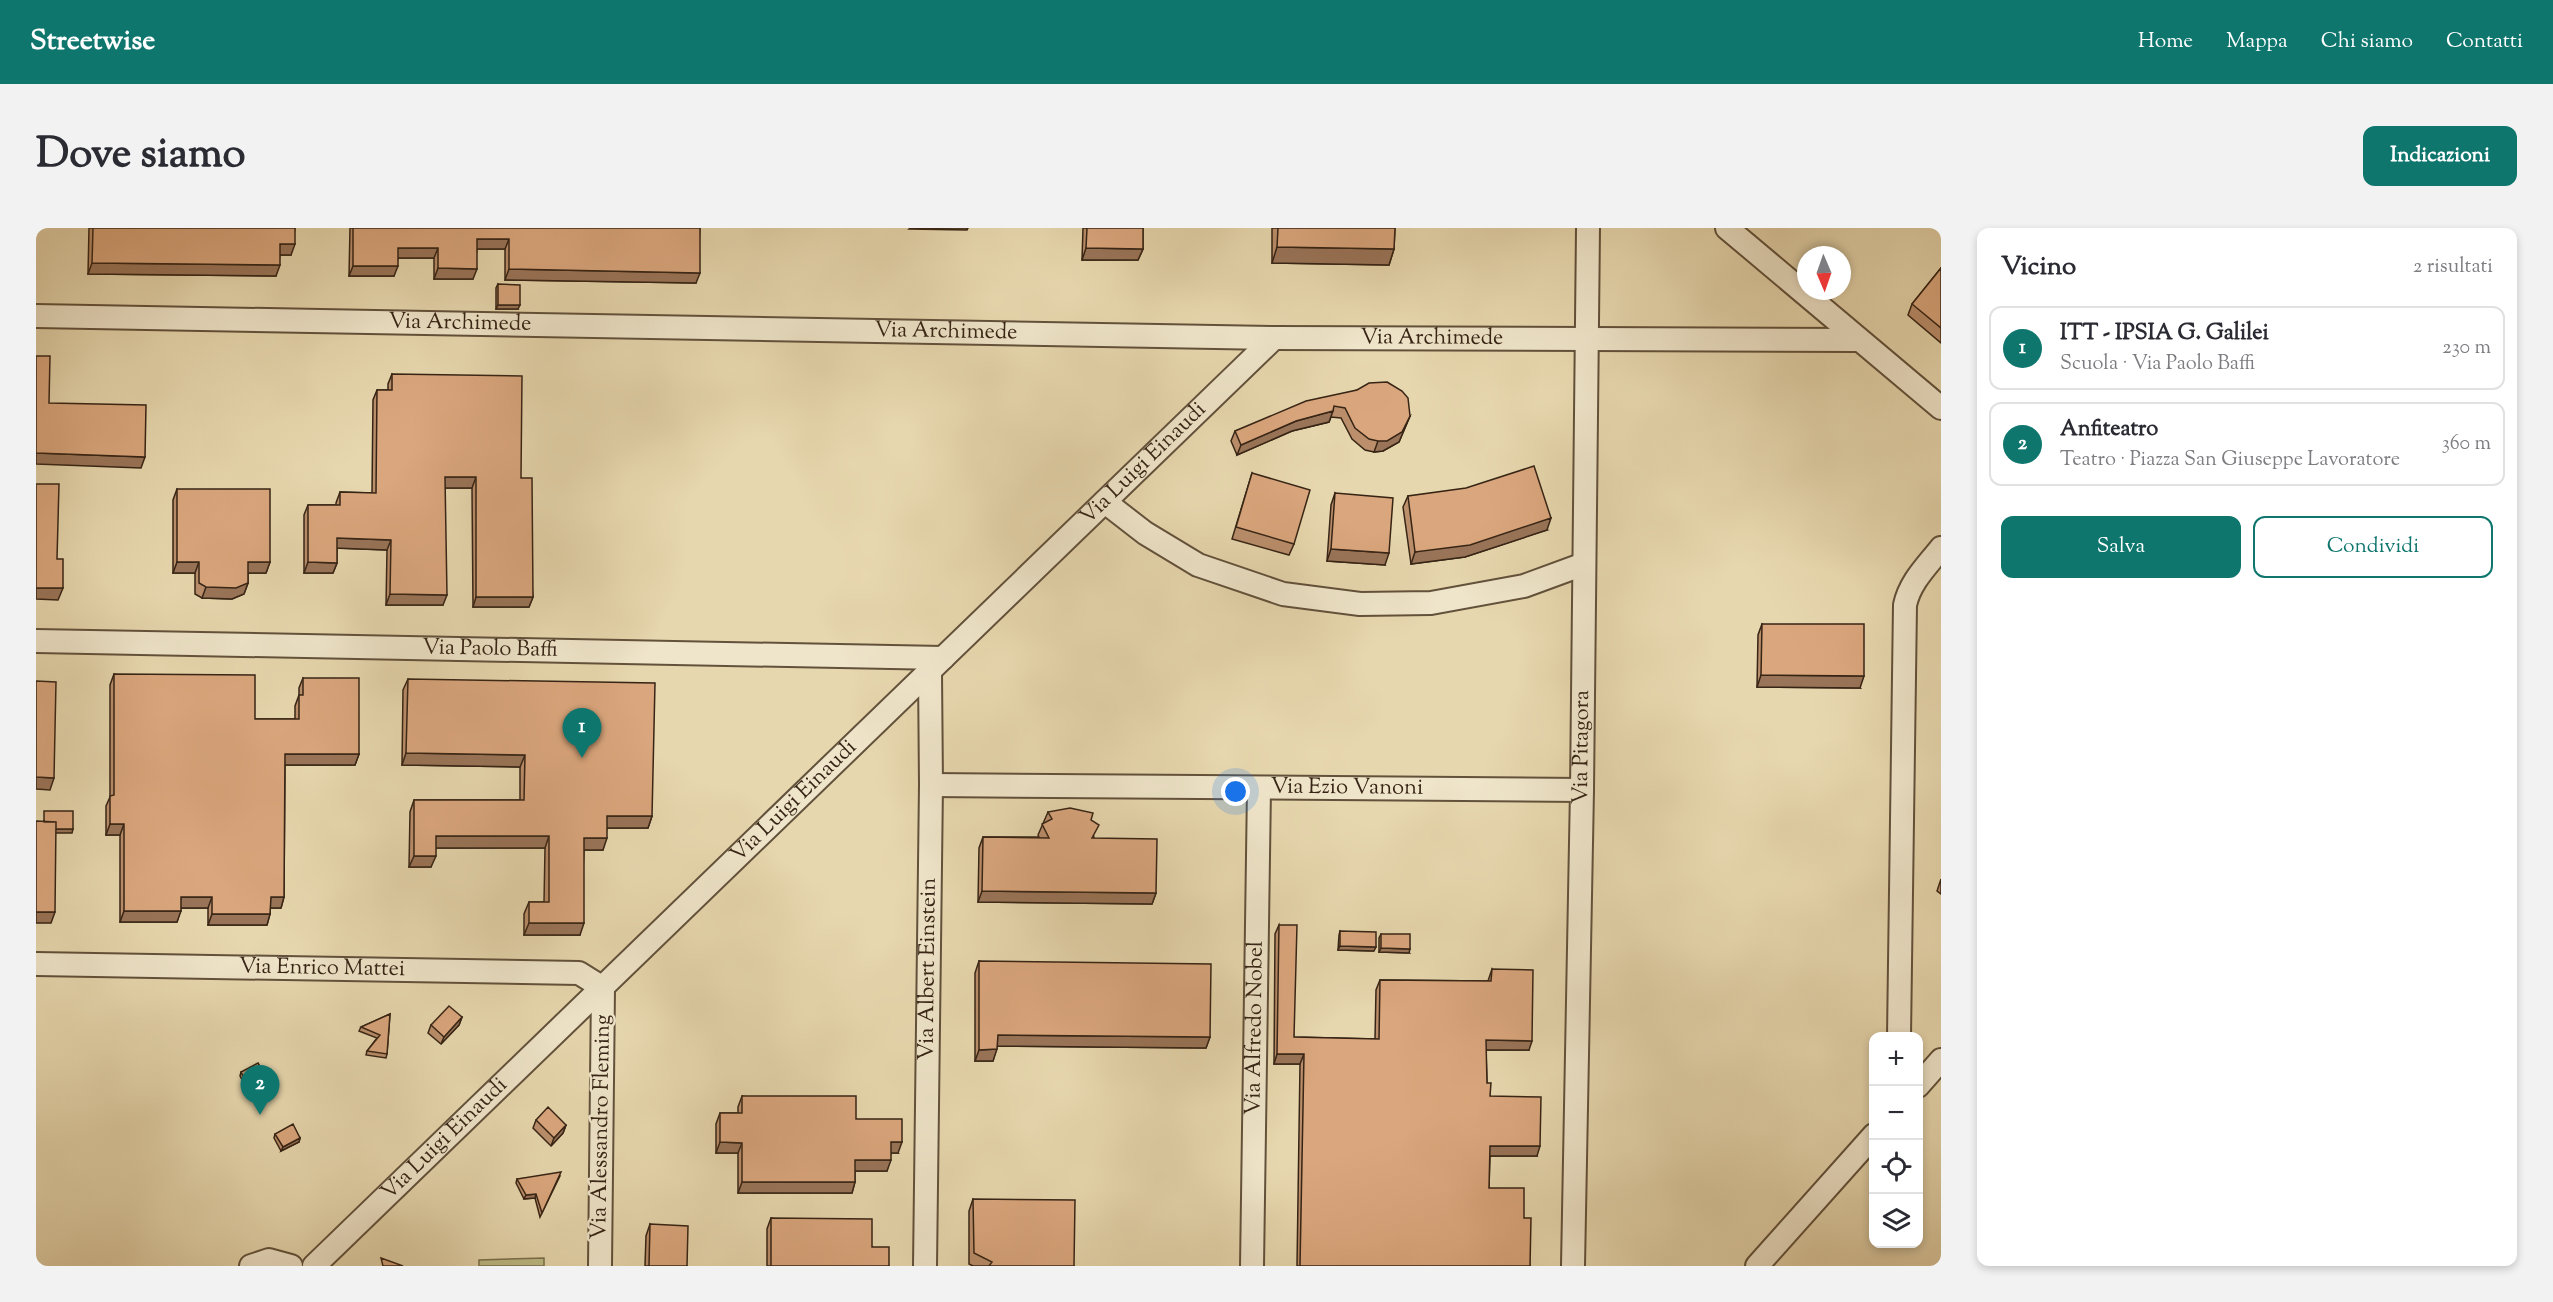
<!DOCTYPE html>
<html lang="it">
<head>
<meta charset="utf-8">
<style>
	:root { --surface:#fff; --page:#f2f2f3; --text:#2b2b33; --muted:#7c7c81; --line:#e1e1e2; --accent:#0f766e }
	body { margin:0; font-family:"Sorts Mill Goudy",serif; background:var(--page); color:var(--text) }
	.controls { position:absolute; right:18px; bottom:18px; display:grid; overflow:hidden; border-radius:12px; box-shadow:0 3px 9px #0003 }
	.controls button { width:54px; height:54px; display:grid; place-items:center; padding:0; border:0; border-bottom:2px solid var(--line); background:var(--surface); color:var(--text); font:30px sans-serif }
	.compass { position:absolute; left:1761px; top:18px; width:54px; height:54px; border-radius:50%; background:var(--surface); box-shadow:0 3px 9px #0003; rotate:178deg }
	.you { position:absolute; left:1200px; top:564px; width:21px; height:21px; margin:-15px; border:4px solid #fff; border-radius:50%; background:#1a73e8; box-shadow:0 0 0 9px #1a73e833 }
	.badge { display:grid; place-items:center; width:39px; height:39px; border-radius:50%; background:var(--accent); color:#fff; font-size:20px; font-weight:700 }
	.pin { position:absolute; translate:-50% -50px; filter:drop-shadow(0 2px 3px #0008) }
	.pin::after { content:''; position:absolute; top:32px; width:21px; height:18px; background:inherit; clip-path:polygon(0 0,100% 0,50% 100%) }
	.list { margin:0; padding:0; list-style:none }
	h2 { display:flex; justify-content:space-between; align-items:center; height:78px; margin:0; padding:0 24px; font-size:26px }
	h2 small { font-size:20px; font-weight:400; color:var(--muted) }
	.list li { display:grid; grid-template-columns:39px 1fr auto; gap:18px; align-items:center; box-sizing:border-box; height:84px; margin:0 12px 12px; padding:0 12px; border:2px solid var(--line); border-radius:12px }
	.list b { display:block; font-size:22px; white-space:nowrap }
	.list p { margin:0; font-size:20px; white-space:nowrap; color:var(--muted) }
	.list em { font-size:20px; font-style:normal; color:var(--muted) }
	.actions { display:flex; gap:12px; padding:18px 24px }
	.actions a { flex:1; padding:14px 0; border:2px solid var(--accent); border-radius:12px; text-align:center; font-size:21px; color:var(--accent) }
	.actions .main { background:var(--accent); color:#fff }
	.icon { flex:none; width:33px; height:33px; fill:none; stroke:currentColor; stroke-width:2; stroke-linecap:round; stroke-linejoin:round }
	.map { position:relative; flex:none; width:1905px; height:1038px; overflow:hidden; border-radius:12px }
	header { display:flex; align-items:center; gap:36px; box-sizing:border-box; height:84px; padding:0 30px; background:var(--accent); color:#fff }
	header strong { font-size:28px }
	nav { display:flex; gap:33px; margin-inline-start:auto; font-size:21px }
	.intro { display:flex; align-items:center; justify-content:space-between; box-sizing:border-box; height:144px; padding:0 36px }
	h1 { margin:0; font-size:42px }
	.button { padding:15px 27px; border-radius:12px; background:var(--accent); color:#fff; font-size:21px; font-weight:700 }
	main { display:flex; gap:36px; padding:0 36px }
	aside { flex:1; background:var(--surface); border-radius:12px; box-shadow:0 3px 9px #0003 }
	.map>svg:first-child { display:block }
	.green { fill:#bdbc85; stroke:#7a704d; stroke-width:1.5 }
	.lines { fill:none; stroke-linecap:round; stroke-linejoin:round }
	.minor-casing { stroke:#62513b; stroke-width:26 }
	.minor { stroke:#efe5ca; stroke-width:22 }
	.wall { fill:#bb8f6c; stroke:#362415; stroke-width:1.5 }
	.shaded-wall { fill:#997458; stroke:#362415; stroke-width:1.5 }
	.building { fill:#daa67d; stroke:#362415; stroke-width:1.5 }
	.labels { text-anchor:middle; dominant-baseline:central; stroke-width:5; stroke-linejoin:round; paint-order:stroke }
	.street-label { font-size:22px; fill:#362415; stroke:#efe5ca }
</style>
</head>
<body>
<header>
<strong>Streetwise</strong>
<nav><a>Home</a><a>Mappa</a><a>Chi siamo</a><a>Contatti</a></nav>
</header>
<div class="intro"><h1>Dove siamo</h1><a class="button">Indicazioni</a></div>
<main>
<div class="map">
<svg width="1905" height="1038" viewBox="0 0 1905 1038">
	<rect width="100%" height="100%" fill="#e7d7ae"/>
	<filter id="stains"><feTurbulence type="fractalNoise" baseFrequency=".00333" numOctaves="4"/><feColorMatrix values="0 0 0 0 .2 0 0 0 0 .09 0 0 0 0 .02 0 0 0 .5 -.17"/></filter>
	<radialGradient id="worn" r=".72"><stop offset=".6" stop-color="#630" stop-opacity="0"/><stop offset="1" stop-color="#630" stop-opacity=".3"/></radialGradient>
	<path class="green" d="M 508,1030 L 508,1038 L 443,1038 L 443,1032 Z"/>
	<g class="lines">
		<defs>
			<g id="minor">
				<path d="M 1691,0 L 1905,180"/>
				<path id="s1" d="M 0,88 L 1238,110 L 1822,112"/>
				<path d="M 1069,274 L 1109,305 L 1162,337 L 1247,366 L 1324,376 L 1395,375 L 1488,358 L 1548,336"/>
				<path id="s2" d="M 0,413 L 907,430"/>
				<path id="s3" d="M 895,557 L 1546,562"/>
				<path id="s4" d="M 0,736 L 543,745 L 567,760 L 564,1038"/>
				<path d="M 1863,808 L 1869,377 C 1874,354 1890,339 1905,320"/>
				<path d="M 1882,858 L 1905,832"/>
				<path d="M 215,1038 L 233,1032 L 255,1038"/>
				<path id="s5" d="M 278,1038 L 1238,110"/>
				<path id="s6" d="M 889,1038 L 895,557 L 894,444"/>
				<path id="s7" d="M 1216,1038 L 1223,560"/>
				<path id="s8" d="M 1537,1038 L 1546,562 L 1552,0"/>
				<path d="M 1721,1038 L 1838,907"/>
			</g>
		</defs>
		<use href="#minor" class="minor-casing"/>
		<use href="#minor" class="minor"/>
	</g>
	<path class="wall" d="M 53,0 L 259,0 L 255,27 L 244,27 L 240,48 L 52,46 Z
		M 314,0 L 664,0 L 660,55 L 469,52 L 469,21 L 441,21 L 437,51 L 398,51 L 398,30 L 362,30 L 358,48 L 313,48 Z
		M 1047,0 L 1107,0 L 1107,21 L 1102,32 L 1046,32 Z
		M 1236,0 L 1359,0 L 1358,21 L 1353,37 L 1236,35 Z
		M 1905,40 L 1905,115 L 1872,87 L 1876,76 Z
		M 462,56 L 482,81 L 460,81 L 460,60 Z
		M 356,146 L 485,250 L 497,369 L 493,379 L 437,379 L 436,260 L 409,260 L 407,377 L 350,377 L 351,322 L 301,320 L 301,335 L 297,345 L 268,345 L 268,287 L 272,277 L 300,277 L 300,275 L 304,264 L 336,265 L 337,172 L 341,162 L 352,162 L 352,156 Z
		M 1321,162 L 1374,188 L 1363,214 L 1347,223 L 1338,224 L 1329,222 L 1316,211 L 1305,190 L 1295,189 L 1293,194 L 1256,203 L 1201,227 L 1195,213 L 1199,203 Z
		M 1216,245 L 1258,316 L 1253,327 L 1196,311 Z
		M 141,261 L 234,334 L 230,345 L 212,345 L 212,355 L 208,366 L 196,371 L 166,370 L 159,366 L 159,345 L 137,345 L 137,272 Z
		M 1299,265 L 1349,337 L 1291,333 L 1295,277 Z
		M 1372,268 L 1511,302 L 1429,329 L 1375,336 L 1367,279 Z
		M 1726,396 L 1824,460 L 1721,459 L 1722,407 Z
		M 78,446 L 219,491 L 259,491 L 259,478 L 263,467 L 263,460 L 267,450 L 323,526 L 319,537 L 249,537 L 248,669 L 245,680 L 234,680 L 234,686 L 231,697 L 172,697 L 172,680 L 145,680 L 141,694 L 84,694 L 84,607 L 70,607 L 70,578 L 74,569 L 74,457 Z
		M 372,451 L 616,588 L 612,600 L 571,600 L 567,622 L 548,622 L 544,707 L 488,707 L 488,686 L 493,674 L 508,674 L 509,620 L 400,620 L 395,639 L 373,639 L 374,584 L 378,572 L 484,572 L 484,539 L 366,537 L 367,462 Z
		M 1012,584 L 1055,592 L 1058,610 L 1120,665 L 1116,676 L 942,674 L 943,620 L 947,609 L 1003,609 L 1002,607 Z
		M 1905,651 L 1905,666 L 1901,663 Z
		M 1243,697 L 1258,809 L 1339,811 L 1340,762 L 1344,752 L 1452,753 L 1456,741 L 1493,822 L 1450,822 L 1451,855 L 1454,868 L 1501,928 L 1454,928 L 1453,960 L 1488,990 L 1494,1038 L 1261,1038 L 1264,836 L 1238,836 L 1239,706 Z
		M 1304,703 L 1338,723 L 1302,722 L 1303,707 Z
		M 1345,706 L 1373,725 L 1343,724 L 1343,710 Z
		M 943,733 L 1174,809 L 1170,820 L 961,818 L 957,833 L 939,833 L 939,745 Z
		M 354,786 L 351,826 L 350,830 L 330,827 L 331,823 L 341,810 L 323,803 L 325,799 Z
		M 426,789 L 423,797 L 405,816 L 392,805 L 395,797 Z
		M 205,844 L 229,847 L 228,851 L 211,861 L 204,848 Z
		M 706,868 L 820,891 L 862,925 L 855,925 L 851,943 L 819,943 L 819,954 L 816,965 L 702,965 L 702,925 L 680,925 L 680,896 L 684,885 L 702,885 L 702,879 Z
		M 500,892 L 530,897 L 527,905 L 515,918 L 497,900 Z
		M 239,906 L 264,910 L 263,914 L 245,923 L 238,910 Z
		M 524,948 L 504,989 L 499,970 L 488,971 L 480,955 L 481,951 Z
		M 937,971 L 1038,1038 L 937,1038 L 933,1036 L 933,983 Z
		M 735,990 L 836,1019 L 853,1038 L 731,1038 L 731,1001 Z
		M 614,996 L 651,1038 L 609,1038 L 610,1008 Z"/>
	<path class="shaded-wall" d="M 874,0 L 932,0 L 931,2 L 873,1 Z
		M 441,11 L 473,11 L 469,21 L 438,21 Z
		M 244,16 L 259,16 L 255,27 L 241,27 Z
		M 1241,19 L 1358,21 L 1353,37 L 1236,35 Z
		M 362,20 L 402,20 L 398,30 L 358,30 Z
		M 1050,20 L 1107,21 L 1102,32 L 1046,32 Z
		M 56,35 L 244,37 L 240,48 L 52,46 Z
		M 317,38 L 362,38 L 358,48 L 313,48 Z
		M 402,40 L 441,41 L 437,51 L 398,51 Z
		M 473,41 L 664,45 L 660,55 L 469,52 Z
		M 462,77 L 484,77 L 482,81 L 460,81 Z
		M 1297,183 L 1293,194 L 1256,203 L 1201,227 L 1205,217 L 1260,193 Z
		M 1374,188 L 1363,214 L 1347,223 L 1338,224 L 1342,213 Z
		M 0,225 L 109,229 L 105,240 L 0,236 Z
		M 409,249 L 440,249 L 436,260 L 405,260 Z
		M 1515,290 L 1511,302 L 1429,329 L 1375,336 L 1379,324 Z
		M 301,310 L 355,312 L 351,322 L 297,320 Z
		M 1295,321 L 1353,325 L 1349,337 L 1291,333 Z
		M 141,334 L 163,334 L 159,345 L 137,345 Z
		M 212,334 L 234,334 L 230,345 L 208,345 Z
		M 272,334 L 301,335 L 297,345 L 268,345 Z
		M 212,355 L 208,366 L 196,371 L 166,370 L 170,359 Z
		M 0,360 L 27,360 L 22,372 L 0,371 Z
		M 354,366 L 411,367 L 407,377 L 350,377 Z
		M 440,369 L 497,369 L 493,379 L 437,379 Z
		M 1725,447 L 1828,448 L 1824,460 L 1721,459 Z
		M 370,525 L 489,527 L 484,539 L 366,537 Z
		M 249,526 L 323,526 L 319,537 L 245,537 Z
		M 0,549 L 18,550 L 14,562 L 0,561 Z
		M 571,588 L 616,588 L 612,600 L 567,600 Z
		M 74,596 L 88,596 L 84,607 L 70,607 Z
		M 8,601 L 37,601 L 36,605 L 6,605 Z
		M 400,608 L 513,608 L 509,620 L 396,620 Z
		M 548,610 L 571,610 L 567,622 L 544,622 Z
		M 378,628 L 400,628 L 395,639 L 373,639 Z
		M 946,663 L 1120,665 L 1116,676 L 942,674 Z
		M 145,669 L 176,669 L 172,680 L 142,680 Z
		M 235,669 L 248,669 L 245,680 L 231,680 Z
		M 88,683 L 145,683 L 141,694 L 84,694 Z
		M 0,684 L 19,684 L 15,695 L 0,695 Z
		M 176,686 L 234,686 L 231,697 L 172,697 Z
		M 493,695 L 548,695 L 544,707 L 488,707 Z
		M 1304,718 L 1340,719 L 1338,723 L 1302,722 Z
		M 1345,720 L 1374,721 L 1373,725 L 1343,724 Z
		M 426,789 L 423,797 L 405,816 L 408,809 Z
		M 962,807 L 1174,809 L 1170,820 L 957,818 Z
		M 1450,812 L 1496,813 L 1493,822 L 1446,822 Z
		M 961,821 L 957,833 L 939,833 L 943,822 Z
		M 1241,826 L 1268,826 L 1264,836 L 1238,836 Z
		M 229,847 L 228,851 L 211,861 L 212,857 Z
		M 530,897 L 527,905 L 515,918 L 518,910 Z
		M 264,910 L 263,914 L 245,923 L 247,919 Z
		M 684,914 L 706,915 L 702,925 L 680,925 Z
		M 855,914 L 866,914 L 862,925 L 851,925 Z
		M 1454,918 L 1504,918 L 1501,928 L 1450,928 Z
		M 819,932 L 855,932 L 851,943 L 816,943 Z
		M 706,954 L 819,954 L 816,965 L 702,965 Z
		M 500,966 L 499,970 L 488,971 L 490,967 Z"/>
	<path class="building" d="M 57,0 L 259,0 L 259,16 L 244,16 L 244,37 L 56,35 Z
		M 317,0 L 664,0 L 664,45 L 473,41 L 473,11 L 441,11 L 441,41 L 402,40 L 402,20 L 362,20 L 362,38 L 317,38 Z
		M 1051,0 L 1107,0 L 1107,21 L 1050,20 Z
		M 1242,0 L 1359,0 L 1358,21 L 1241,19 Z
		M 1905,40 L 1905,100 L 1876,76 Z
		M 462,56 L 484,57 L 484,77 L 462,77 Z
		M 0,128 L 14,128 L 13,175 L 110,177 L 109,229 L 0,225 Z
		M 356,146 L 486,148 L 485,250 L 496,250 L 497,369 L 440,369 L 440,249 L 409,249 L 411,367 L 354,366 L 355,312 L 301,310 L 301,335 L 272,334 L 272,277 L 304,277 L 304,264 L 340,265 L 341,162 L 356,162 Z
		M 1351,154 L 1366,163 L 1372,170 L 1374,188 L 1366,204 L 1351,213 L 1342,213 L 1333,211 L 1319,200 L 1309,180 L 1298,178 L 1297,183 L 1260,193 L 1205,217 L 1199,203 L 1270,173 L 1321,162 L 1333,155 Z
		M 1498,238 L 1515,290 L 1434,317 L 1379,324 L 1372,268 L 1430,260 Z
		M 1216,245 L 1274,262 L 1258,316 L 1200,299 Z
		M 0,256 L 23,256 L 21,331 L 27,331 L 27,360 L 0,360 Z
		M 141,261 L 234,261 L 234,334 L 212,334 L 212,355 L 200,360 L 170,359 L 163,355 L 163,334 L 141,334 Z
		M 1299,265 L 1357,270 L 1353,325 L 1295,321 Z
		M 1726,396 L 1828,396 L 1828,448 L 1725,447 Z
		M 78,446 L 219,447 L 219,491 L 263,491 L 263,467 L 267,467 L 267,450 L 323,450 L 323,526 L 249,526 L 248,669 L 235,669 L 234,686 L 176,686 L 176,669 L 145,669 L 145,683 L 88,683 L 88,596 L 74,596 L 74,568 L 78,567 Z
		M 372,451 L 619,455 L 616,588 L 571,588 L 571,610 L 548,610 L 548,695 L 493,695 L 493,674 L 513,674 L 513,608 L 400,608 L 400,628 L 378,628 L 378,572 L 488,572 L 489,527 L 370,525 Z
		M 0,453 L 20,454 L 18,550 L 0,549 Z
		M 1034,580 L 1057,585 L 1055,592 L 1063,597 L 1056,610 L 1121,611 L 1120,665 L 946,663 L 947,609 L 1013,610 L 1006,596 L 1016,591 L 1012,584 Z
		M 8,583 L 37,583 L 37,601 L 20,601 L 20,594 L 8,594 Z
		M 0,593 L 20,594 L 19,684 L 0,684 Z
		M 1243,697 L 1261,697 L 1258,809 L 1343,811 L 1344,752 L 1455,753 L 1456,741 L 1497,742 L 1496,813 L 1450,812 L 1451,855 L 1455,855 L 1454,868 L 1505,869 L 1504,918 L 1454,918 L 1453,960 L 1488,960 L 1488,990 L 1495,990 L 1494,1038 L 1264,1038 L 1268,826 L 1241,826 Z
		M 1304,703 L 1340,704 L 1340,719 L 1304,718 Z
		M 1345,706 L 1374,706 L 1374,721 L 1345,720 Z
		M 943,733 L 1175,736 L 1174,809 L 962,807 L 961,821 L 943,822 Z
		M 413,778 L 426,789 L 408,809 L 395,797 Z
		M 354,786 L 351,826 L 331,823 L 344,807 L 325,799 Z
		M 222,835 L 229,847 L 212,857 L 205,844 Z
		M 706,868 L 820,868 L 820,891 L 866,891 L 866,914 L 855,914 L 855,932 L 819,932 L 819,954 L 706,954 L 706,915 L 684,914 L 684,885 L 706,885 Z
		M 512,879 L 530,897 L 518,910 L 500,892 Z
		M 257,896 L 264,910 L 247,919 L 239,906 Z
		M 525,944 L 506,985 L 500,966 L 490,967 L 481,951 Z
		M 937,971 L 1039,972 L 1038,1038 L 953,1038 L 956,1034 L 938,1025 Z
		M 735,990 L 836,991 L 836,1019 L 853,1019 L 853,1038 L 735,1038 Z
		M 614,996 L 652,998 L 651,1038 L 613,1038 Z
		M 345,1030 L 367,1038 L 347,1038 Z"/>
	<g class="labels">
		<g class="street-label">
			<text stroke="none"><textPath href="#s1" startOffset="424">Via Archimede</textPath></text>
			<text stroke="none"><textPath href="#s1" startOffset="910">Via Archimede</textPath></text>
			<text stroke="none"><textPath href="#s1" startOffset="1396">Via Archimede</textPath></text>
			<text stroke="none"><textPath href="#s5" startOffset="1154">Via Luigi Einaudi</textPath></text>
			<text stroke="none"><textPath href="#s2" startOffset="454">Via Paolo Baffi</textPath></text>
			<text stroke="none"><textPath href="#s8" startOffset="519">Via Pitagora</textPath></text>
			<text stroke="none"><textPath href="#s3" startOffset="416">Via Ezio Vanoni</textPath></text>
			<text stroke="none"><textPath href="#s5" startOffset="668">Via Luigi Einaudi</textPath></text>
			<text stroke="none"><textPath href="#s4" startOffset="286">Via Enrico Mattei</textPath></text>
			<text stroke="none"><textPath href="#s6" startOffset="297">Via Albert Einstein</textPath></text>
			<text stroke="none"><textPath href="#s7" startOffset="238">Via Alfredo Nobel</textPath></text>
			<text transform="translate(566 899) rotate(-89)">Via Alessandro Fleming</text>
			<text stroke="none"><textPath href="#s5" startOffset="182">Via Luigi Einaudi</textPath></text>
		</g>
	</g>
	<rect width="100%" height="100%" filter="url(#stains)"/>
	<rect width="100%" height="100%" fill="url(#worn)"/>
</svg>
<div class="controls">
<button>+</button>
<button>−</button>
<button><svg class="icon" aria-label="locate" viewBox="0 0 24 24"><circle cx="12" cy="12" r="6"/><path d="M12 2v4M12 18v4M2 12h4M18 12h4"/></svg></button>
<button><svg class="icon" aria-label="layers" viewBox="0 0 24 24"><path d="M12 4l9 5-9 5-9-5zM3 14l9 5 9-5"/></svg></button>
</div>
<svg class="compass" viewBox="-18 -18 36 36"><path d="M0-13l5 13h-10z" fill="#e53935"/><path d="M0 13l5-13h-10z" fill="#7c7c81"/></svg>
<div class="you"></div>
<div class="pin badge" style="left:546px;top:530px">1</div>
<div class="pin badge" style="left:224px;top:887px">2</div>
</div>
<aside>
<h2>Vicino<small>2 risultati</small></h2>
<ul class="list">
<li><span class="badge">1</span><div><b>ITT - IPSIA G. Galilei</b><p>Scuola · Via Paolo Baffi</p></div><em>230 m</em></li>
<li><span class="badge">2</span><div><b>Anfiteatro</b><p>Teatro · Piazza San Giuseppe Lavoratore</p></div><em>360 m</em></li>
</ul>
<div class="actions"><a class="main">Salva</a><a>Condividi</a></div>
</aside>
</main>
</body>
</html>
